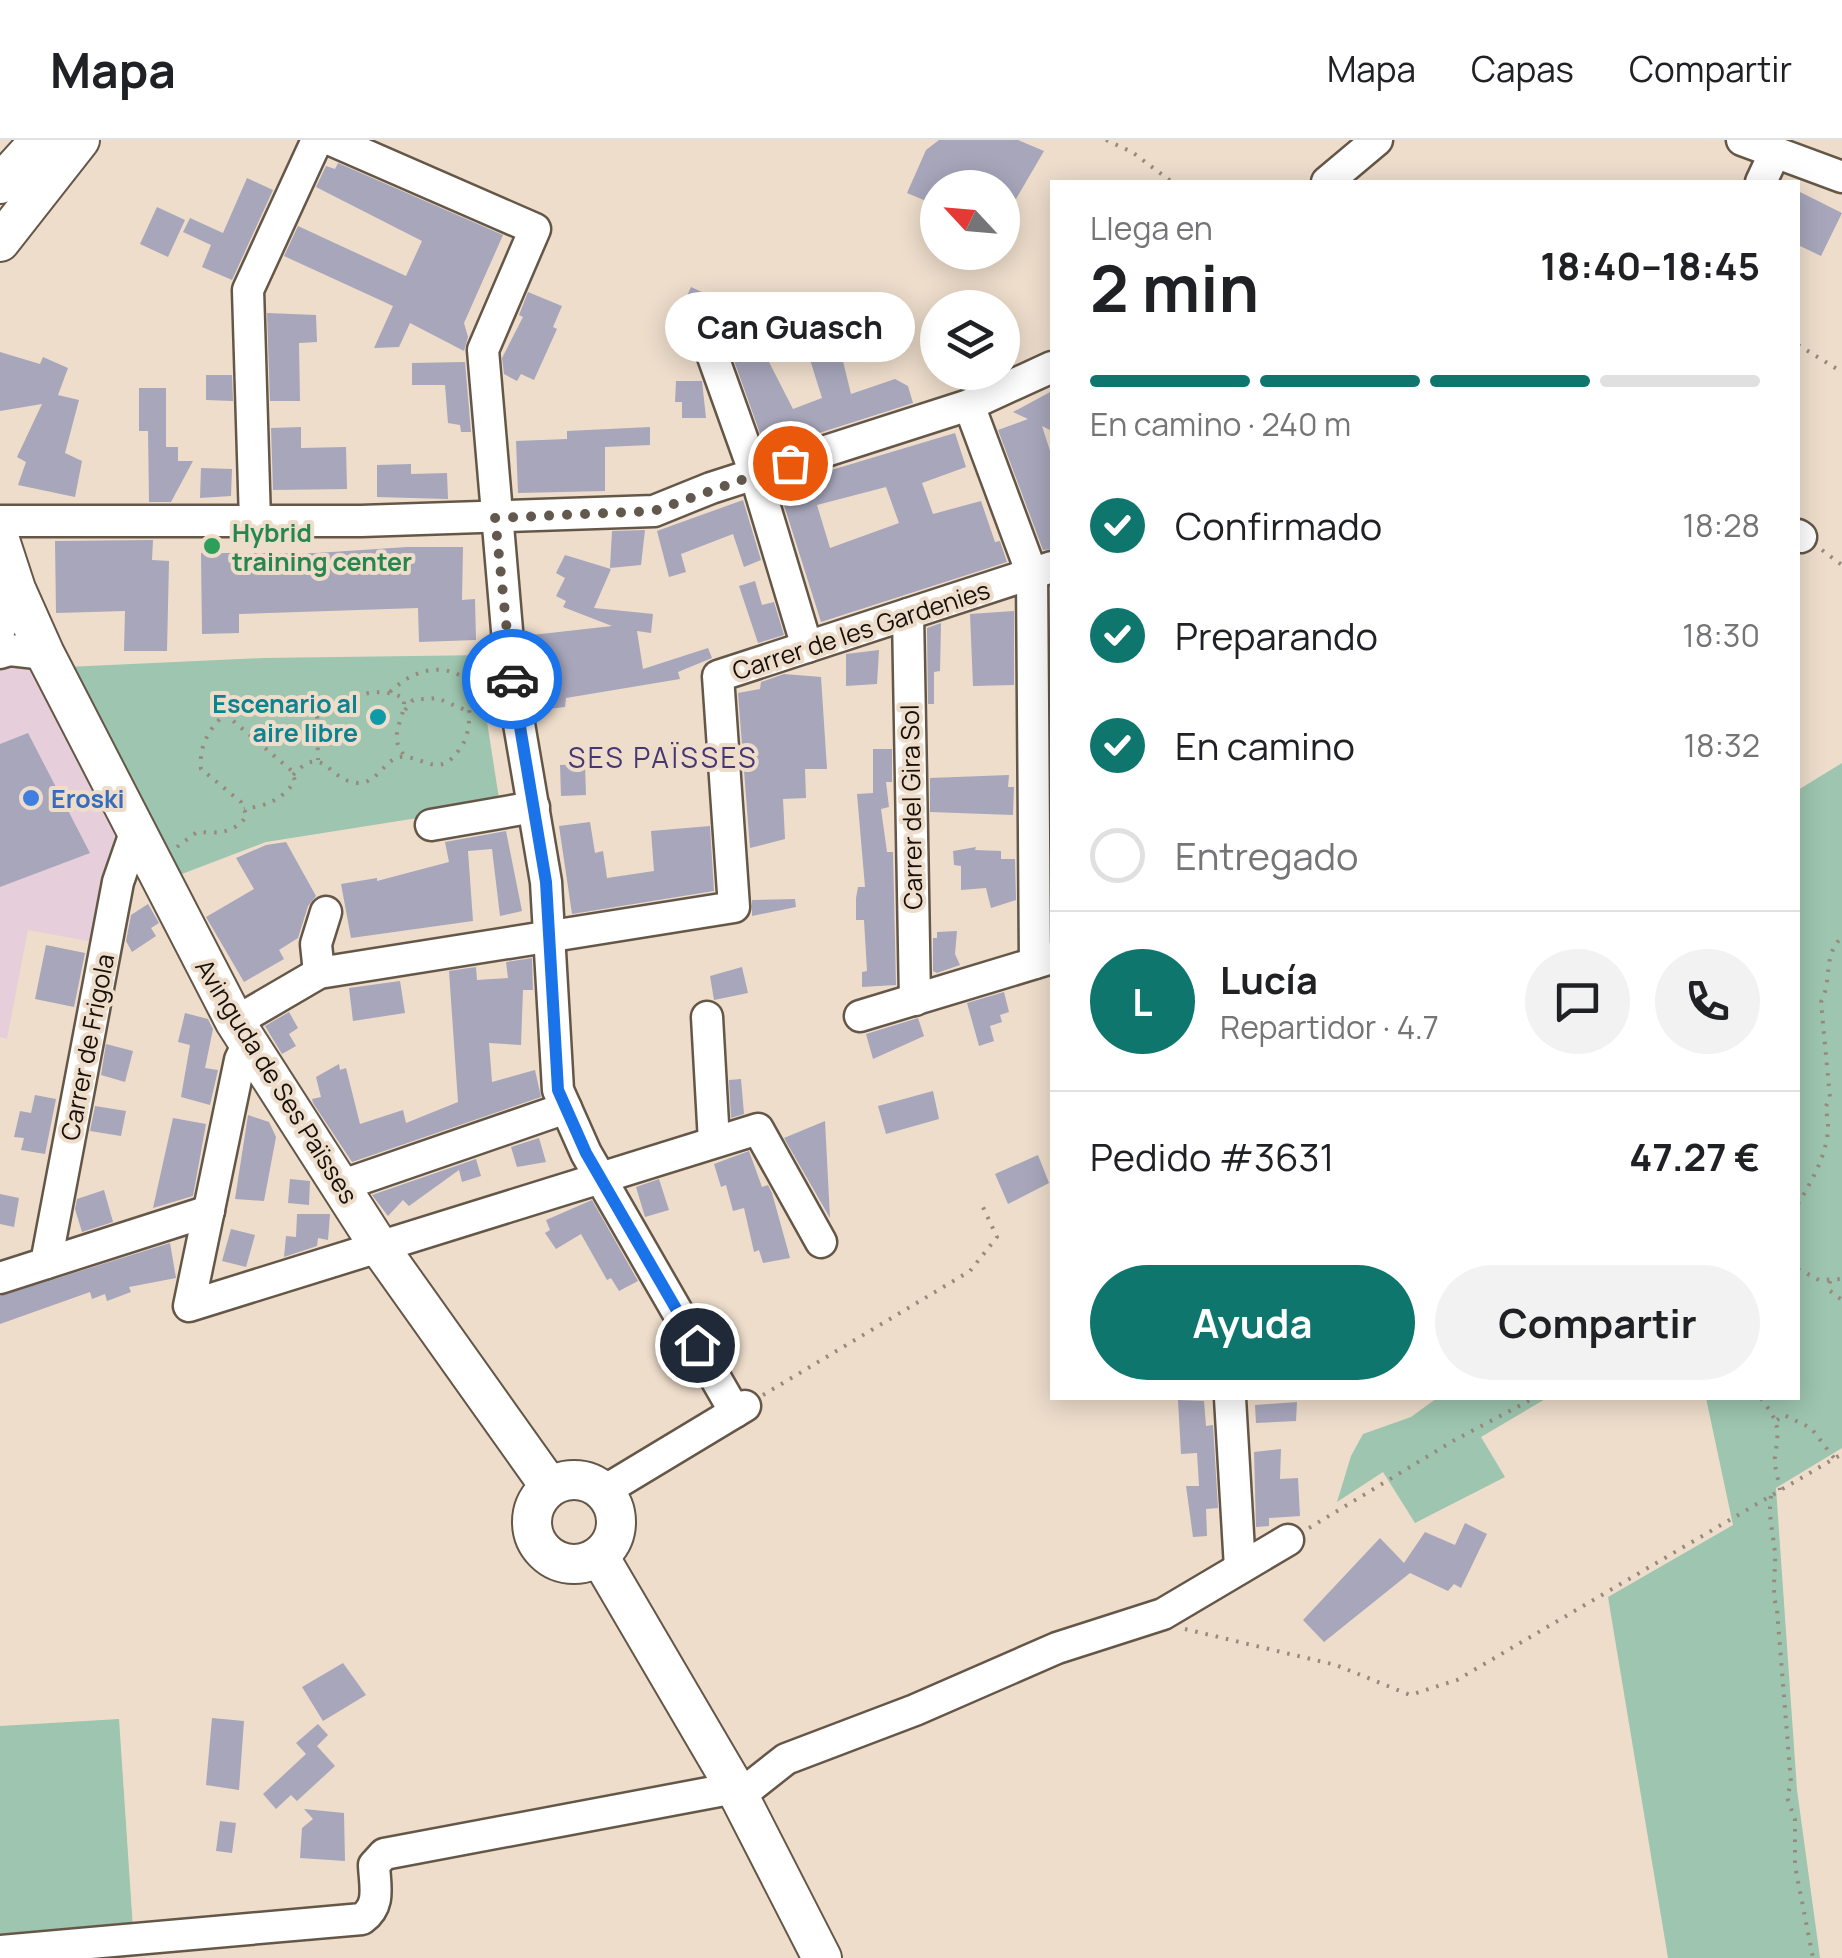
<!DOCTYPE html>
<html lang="es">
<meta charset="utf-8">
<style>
:root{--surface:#fff;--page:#f2f2f2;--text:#202124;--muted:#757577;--line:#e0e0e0;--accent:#0f766e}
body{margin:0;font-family:Manrope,sans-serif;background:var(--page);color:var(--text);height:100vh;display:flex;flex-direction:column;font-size:38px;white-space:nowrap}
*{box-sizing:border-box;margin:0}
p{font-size:32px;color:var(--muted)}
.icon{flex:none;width:55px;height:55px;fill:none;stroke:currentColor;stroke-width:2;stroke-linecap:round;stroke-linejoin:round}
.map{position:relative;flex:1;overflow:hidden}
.details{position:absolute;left:1050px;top:40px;width:750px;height:1220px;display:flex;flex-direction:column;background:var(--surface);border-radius:0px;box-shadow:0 5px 25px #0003}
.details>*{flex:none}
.needle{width:65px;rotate:296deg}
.fabs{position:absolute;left:920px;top:30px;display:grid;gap:20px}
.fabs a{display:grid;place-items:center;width:100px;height:100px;border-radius:50%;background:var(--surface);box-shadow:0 5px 25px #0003;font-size:50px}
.pin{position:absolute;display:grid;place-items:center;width:85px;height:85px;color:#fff;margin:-42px;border:5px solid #fff;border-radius:50%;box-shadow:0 2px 10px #0007}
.courier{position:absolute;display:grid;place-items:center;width:100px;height:100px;margin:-50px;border:8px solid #1a73e8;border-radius:50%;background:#fff;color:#222;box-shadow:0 2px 12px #0007}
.bubble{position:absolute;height:70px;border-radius:35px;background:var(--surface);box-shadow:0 5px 25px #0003;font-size:32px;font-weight:700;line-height:70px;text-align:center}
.head em{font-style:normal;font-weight:700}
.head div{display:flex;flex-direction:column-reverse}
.head{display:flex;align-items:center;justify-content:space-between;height:170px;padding:0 40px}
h1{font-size:65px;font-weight:700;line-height:75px}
.bar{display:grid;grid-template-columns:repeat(4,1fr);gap:15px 10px;align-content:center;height:120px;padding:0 40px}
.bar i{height:12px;border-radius:8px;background:var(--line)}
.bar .selected{background:var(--accent)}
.bar p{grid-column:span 4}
.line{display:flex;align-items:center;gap:25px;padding:0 40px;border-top:2px solid var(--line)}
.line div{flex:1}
.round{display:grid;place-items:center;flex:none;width:105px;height:105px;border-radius:52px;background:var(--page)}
ol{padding:0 40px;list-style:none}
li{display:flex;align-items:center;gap:30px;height:110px}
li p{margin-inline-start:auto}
li .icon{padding:10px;border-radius:50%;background:var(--accent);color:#fff;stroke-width:4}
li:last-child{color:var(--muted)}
li i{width:55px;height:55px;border:5px solid var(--line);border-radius:50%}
.action{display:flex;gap:20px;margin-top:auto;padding:20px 40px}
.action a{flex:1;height:115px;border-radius:60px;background:var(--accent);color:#fff;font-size:40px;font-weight:700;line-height:115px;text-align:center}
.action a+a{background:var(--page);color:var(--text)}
header{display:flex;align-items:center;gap:60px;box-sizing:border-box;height:140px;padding:0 50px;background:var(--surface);border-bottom:2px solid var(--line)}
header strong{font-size:48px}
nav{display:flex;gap:55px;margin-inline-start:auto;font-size:35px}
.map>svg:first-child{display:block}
</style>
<header>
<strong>Mapa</strong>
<nav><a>Mapa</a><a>Capas</a><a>Compartir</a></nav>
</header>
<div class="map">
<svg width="1842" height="1818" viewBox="0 0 1842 1818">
<rect width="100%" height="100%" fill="#eeddcb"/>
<polygon fill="#e6cfdb" points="0,497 22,504 115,693 93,802 28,790 7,899 0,897"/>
<g fill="#9dc5af">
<polygon points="489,515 492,546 483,556 500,665 266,702 174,737 67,527 263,518"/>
<polygon points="1842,623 1842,1308 1776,1348 1797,1650 1820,1818 1668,1818 1608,1457 1733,1385 1706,1258 1798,1258 1798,650"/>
<polygon points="1437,1258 1547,1258 1481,1297 1505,1337 1415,1383 1383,1332 1337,1362 1351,1316 1363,1294 1411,1277"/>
<polygon points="119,1579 133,1789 0,1804 0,1586"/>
</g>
<g fill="#a7a6bb" fill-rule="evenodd">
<polygon points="939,0 1018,0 1044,11 1016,59 1002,54 1002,48 938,48 938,66 907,53 926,10"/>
<polygon points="338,23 503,95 464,183 468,197 464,211 410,183 399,207 374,208 393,166 284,116 298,86 406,136 422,101 316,47 326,26 335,29"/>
<polygon points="247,38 273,50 232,140 202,127 211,105 183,92 190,78 223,93"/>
<polygon points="1798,51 1842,73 1821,116 1798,105"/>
<polygon points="157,67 185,80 168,117 140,104"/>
<polygon points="691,147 704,153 705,185 698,200 672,188"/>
<polygon points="528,152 562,166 553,187 557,189 534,240 521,234 517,241 504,234 502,218 523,177 519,175"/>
<polygon points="749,172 769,182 755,206 805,211 806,215 769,222 793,269 822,258 807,210 818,210 822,206 841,213 851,254 895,239 908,246 913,263 766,310 732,215"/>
<polygon points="267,173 316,175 317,202 299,203 300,261 270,261"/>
<polygon points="0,212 40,224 43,217 68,228 58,255 79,260 65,313 82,321 75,357 18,345 26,322 17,317 42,264 0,271"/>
<polygon points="465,222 471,292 461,292 460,285 448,283 445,245 412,245 412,223"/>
<polygon points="206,235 232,235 233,261 206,260"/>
<polygon points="676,241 702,241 706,278 682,278 682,262 675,262"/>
<polygon points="139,248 166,248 166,307 178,307 178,321 193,321 171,362 149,362 148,291 139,291"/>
<polygon points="1052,251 1052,291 1042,286 1052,317 1052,409 1043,410 998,290 1028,279 1013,272"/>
<polygon points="301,287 301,308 346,307 347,349 273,350 271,288"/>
<polygon points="650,287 650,305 605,307 605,351 518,353 516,301 567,299 567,291"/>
<path d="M 955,293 L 966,327 L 922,343 L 933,374 L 981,361 L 995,402 L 1000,401 L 1007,422 L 821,482 L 778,346 ZM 886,347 L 899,383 L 830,408 L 817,365 Z"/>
<polygon points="411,324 411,334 447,333 448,359 377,357 377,325"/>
<polygon points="201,328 232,329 231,356 200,358"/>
<polygon points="743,360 761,420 744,427 733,394 681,414 686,432 669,437 657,391"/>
<polygon points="645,390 641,425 610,428 612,391"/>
<polygon points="153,400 152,420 169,421 167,511 124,511 125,471 56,473 55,401"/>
<polygon points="407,407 463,407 462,460 475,459 476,500 419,502 418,468 239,474 239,493 202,494 201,413 316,413"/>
<polygon points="565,415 611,429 594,468 653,474 651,493 637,491 643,529 708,508 712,518 678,532 680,539 566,558 565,567 539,570 532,495 612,486 563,467 566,461 556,456 565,438 556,433"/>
<polygon points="755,441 762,465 774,462 784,495 758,503 739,446"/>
<polygon points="1014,471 1014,545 973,546 970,474"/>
<polygon points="941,483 940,531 934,532 934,564 928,564 927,488"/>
<polygon points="879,510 877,544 846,546 846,514"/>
<polygon points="784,534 821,537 827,629 805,629 806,658 783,659 785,699 750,708 738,553 760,549 761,542"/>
<polygon points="28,593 90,713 0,747 0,604"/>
<polygon points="873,609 892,609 892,642 886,642 889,667 881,669 887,712 893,712 896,845 862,847 862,832 867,831 864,780 856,780 856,758 858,747 865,747 857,654 873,653"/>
<polygon points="585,624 586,655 561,656 560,625"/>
<polygon points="1009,635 1008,647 1014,647 1013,675 930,672 930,638"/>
<polygon points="590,682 595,713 603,711 607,738 654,731 651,691 710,686 714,751 572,774 559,686"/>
<polygon points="506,691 522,771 500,776 492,709 468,711 473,781 351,798 341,744 377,738 377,741 449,722 445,702"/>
<polygon points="286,702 316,756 308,766 298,798 279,810 284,819 244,842 206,777 254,749 236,718 266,705"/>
<polygon points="976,707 975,710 1001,711 1001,719 1015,719 1016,760 991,768 986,748 961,750 961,726 954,725 953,711"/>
<polygon points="795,759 796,767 752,776 752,760"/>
<polygon points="148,764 159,783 151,788 156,796 132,812 126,801 131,775"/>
<polygon points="957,791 955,814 960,825 937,833 933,831 933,798 937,798 937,792"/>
<polygon points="46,805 85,813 74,867 35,859"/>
<polygon points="532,818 533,850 523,850 521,905 489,903 492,942 535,930 541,957 352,1022 313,963 312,959 321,957 316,937 339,924 340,930 346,928 360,984 403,970 406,983 458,962 449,831 476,827 477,840 508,838 506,822"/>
<polygon points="742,827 748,853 714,860 710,836"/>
<polygon points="400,841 405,873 353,881 349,848"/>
<polygon points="1004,852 1009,872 1000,875 1002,882 990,886 994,901 979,906 967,863"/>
<polygon points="289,872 298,888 289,894 296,906 282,914 265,886"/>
<polygon points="185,873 208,879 213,889 205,928 218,930 210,965 181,957 190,905 178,902"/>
<polygon points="918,878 924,896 873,919 866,894"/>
<polygon points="106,904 133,911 125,942 101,935"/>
<polygon points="741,939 744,974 731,978 729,940"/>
<polygon points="933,951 939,979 886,994 878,966"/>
<polygon points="35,955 56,959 45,1014 21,1010 24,998 14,997 20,971 31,973"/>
<polygon points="95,966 126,971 121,996 90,991"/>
<polygon points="248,975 269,982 276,997 264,1061 235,1059"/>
<polygon points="173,978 206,984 193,1056 153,1068"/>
<polygon points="825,981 830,1078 784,998"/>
<polygon points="539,998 546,1022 517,1027 511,1007"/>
<polygon points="749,1011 762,1047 768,1045 772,1053 790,1118 763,1123 759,1110 754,1112 744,1068 733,1071 726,1045 721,1047 714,1024"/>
<polygon points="1038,1015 1049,1043 1008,1064 995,1034"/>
<polygon points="476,1019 481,1036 462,1042 459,1030 409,1066 403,1060 388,1076 372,1055"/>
<polygon points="290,1039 310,1041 309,1065 288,1063"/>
<polygon points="659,1039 669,1070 645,1077 636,1047"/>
<polygon points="104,1050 113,1082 82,1092 75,1069 77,1059"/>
<polygon points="0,1054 19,1058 14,1087 0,1084"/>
<polygon points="592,1060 638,1141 619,1151 611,1138 607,1140 581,1094 556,1109 545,1093 550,1090 546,1080"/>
<polygon points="297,1074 330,1074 328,1100 318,1098 317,1106 284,1117 286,1096 296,1097"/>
<polygon points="231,1089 255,1095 246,1127 222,1121"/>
<polygon points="170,1103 176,1138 129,1147 131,1152 107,1161 105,1154 92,1159 90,1152 0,1184 0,1156"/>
<polygon points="1178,1260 1204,1261 1206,1286 1213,1285 1218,1368 1206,1369 1207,1396 1193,1397 1186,1346 1199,1346 1197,1313 1181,1314"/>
<polygon points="1297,1262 1296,1281 1256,1283 1255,1265"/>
<polygon points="1281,1309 1280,1339 1298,1338 1300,1376 1269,1378 1269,1386 1256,1387 1254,1312"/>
<polygon points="1465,1383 1487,1394 1461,1448 1454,1444 1448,1451 1410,1433 1324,1502 1303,1480 1380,1398 1404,1423 1425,1392 1455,1405"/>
<polygon points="343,1523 366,1555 323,1581 302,1547"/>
<polygon points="212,1578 244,1581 239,1650 206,1645"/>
<polygon points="318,1584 328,1595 317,1606 335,1626 297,1661 291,1655 276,1669 263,1654 306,1614 296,1603"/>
<polygon points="304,1669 344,1673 345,1721 300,1718 302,1688 313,1679"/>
<polygon points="220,1681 236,1683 232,1713 216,1711"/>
</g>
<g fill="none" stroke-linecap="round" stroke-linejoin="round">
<defs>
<g id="minor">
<polyline points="331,0 535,89 483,210 511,537 546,742 558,950 586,1013 735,1272"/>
<polyline points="1742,0 1842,37"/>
<polyline points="1327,42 1377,0"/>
<polyline points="1761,42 1775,12"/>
<polyline points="730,174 712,214 755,334 807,507"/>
<polyline points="969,265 1032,434 1035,823"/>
<polyline points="0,381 361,381 654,371 711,348 969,265 1052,227"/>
<polyline points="255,381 248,150 317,0"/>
<polyline points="1798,395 1801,397"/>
<polyline points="908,474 915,860"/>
<polyline points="0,489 16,449"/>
<polyline points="0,513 10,510 45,514"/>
<polyline points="431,685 534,667"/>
<polyline points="319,833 316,804 326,772"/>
<polyline points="860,876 1052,818"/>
<polyline points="707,877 714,1002"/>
<polyline points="235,882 319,833 734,767 718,536 1052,427"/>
<polyline points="248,903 240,920 189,1166 758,989 821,1102"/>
<polyline points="340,1046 566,968"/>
<polyline points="46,1123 118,742 135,693"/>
<polyline points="0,1138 209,1071"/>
<polyline points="1230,1258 1240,1428"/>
<polyline points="604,1351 745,1266"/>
<polyline points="739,1656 786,1619 915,1570 1057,1508 1163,1474 1288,1400"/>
<path d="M 0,1811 L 362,1779 C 381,1765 375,1747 374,1725 L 384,1714 L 735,1648"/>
</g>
<g id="major">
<polyline points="0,44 40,0"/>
<polyline points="0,102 80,0"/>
<polyline points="0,400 16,449 45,514 235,882 380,1108 550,1347"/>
<circle cx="574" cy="1382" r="42"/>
<polyline points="599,1416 735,1648 822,1818"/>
</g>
</defs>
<use href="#minor" stroke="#655748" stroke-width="35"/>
<use href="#major" stroke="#655748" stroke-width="42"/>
<g stroke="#978a7d" stroke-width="4" stroke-dasharray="2.5 8" stroke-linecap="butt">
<polyline points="1106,0 1132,12 1172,42"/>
<polyline points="1798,205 1842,232"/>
<polyline points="1822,410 1842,425"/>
<path d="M 390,552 C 412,531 441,520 469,541"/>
<polyline points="405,570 413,560 437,558 470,572"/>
<path d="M 317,571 C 347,561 372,543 404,558 C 406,579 386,596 405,616"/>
<path d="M 225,574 L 227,559 C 242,558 252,562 267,564 C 291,566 291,546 317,571 L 318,620"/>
<path d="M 293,635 C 325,601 327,642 359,643 C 379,643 386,615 404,617 C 426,618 439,638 459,610 C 478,586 462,554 476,529 L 486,528"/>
<path d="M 177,707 L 197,692 C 220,693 232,694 247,676 L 241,662 L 201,629 C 199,606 208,590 225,574 L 292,631 L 295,641 C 281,661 267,665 244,669"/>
<path d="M 1798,1064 C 1814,1037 1836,1000 1825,968 L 1830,958 L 1821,862 C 1833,839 1822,816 1842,797"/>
<polyline points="1798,1129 1819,1140 1842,1139"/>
<polyline points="1830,1141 1829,1150 1842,1160"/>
<polyline points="763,1255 970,1131 997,1097 982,1065"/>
<path d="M 1761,1258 C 1780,1284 1779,1287 1775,1317 C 1774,1327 1779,1341 1780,1350"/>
<polyline points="1777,1280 1784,1275 1811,1288 1834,1318"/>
<path d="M 1771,1356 C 1768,1376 1773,1392 1775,1413 C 1776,1433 1771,1449 1777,1470 L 1791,1643 L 1787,1657 L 1795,1680 L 1795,1726 L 1813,1818"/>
<polyline points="1309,1388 1453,1301 1534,1258"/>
<polyline points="1185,1489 1336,1525 1410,1555 1457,1540 1842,1314"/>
</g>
<use href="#minor" stroke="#fff" stroke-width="30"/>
<use href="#major" stroke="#fff" stroke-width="38"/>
</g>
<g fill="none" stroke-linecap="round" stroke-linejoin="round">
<polyline stroke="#62584e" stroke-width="10" stroke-dasharray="0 18" points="512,539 495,378 654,371 790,323"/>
<polyline stroke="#1a73e8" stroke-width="12" points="512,539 546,742 558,950 586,1013 697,1205"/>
</g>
<circle fill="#2e9e5b" stroke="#eeddcb" stroke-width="4" cx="212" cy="406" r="10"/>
<circle fill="#0f9aa8" stroke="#eeddcb" stroke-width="4" cx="378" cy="577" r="10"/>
<circle fill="#3f7fe0" stroke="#eeddcb" stroke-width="4" cx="31" cy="658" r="10"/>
<g text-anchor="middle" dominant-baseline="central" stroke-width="8" stroke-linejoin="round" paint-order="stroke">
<g font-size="25" font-weight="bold" fill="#27864d" stroke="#eeddcb" text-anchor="start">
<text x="232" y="392">Hybrid<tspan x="232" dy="29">training center</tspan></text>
</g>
<g font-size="25" fill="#16100a" stroke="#eeddcb">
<text transform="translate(861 490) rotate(-18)">Carrer de les Gardenies</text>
<text transform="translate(911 667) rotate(-91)">Carrer del Gira Sol</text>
<text transform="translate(87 907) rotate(-79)">Carrer de Frigola</text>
<text transform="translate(277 941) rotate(58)">Avinguda de Ses Païsses</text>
</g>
<g font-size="25" font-weight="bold" fill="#0d838f" stroke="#eeddcb" text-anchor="end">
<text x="358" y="563">Escenario al<tspan x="358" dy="29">aire libre</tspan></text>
</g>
<g font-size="25" font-weight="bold" fill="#366cbe" stroke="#eeddcb" text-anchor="start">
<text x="51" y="658">Eroski</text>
</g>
<g font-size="28" letter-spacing="2.5" fill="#463672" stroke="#eeddcb">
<text x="663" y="617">SES PAÏSSES</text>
</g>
</g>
</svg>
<div class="fabs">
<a><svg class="needle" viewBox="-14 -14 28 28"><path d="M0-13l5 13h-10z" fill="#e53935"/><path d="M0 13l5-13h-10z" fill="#757577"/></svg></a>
<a><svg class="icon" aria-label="layers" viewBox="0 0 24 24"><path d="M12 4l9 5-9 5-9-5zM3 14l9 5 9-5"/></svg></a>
</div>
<div class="pin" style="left:790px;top:323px;background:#ea580c"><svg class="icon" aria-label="bag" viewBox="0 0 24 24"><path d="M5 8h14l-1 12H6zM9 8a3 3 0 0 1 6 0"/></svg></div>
<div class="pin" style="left:697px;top:1205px;background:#1f2937"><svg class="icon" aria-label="home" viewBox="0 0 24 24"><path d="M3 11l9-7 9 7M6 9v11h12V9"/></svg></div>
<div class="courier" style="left:512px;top:539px"><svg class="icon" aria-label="car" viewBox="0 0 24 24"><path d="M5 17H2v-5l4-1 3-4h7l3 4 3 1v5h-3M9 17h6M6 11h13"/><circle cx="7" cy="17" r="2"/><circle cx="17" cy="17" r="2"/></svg></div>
<div class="bubble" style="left:665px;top:152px;width:250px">Can Guasch</div>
<section class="details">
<div class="head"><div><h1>2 min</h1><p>Llega en</p></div><em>18:40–18:45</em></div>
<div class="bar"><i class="selected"></i><i class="selected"></i><i class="selected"></i><i></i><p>En camino · 240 m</p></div>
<ol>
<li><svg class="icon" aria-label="check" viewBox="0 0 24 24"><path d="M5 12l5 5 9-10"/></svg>Confirmado<p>18:28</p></li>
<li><svg class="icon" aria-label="check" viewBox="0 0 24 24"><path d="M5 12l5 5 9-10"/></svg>Preparando<p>18:30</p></li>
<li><svg class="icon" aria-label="check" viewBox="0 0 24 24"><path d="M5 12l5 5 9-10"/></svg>En camino<p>18:32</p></li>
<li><i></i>Entregado</li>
</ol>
<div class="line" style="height:180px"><b class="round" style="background:var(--accent);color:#fff">L</b><div><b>Lucía</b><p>Repartidor · 4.7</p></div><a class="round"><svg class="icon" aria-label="chat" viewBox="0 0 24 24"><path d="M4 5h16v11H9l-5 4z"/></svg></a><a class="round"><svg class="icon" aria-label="phone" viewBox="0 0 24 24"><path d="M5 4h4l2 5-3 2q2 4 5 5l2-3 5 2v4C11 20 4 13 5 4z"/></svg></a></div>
<div class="line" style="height:130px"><div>Pedido #3631</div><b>47.27 €</b></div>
<div class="action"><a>Ayuda</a><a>Compartir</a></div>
</section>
</div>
